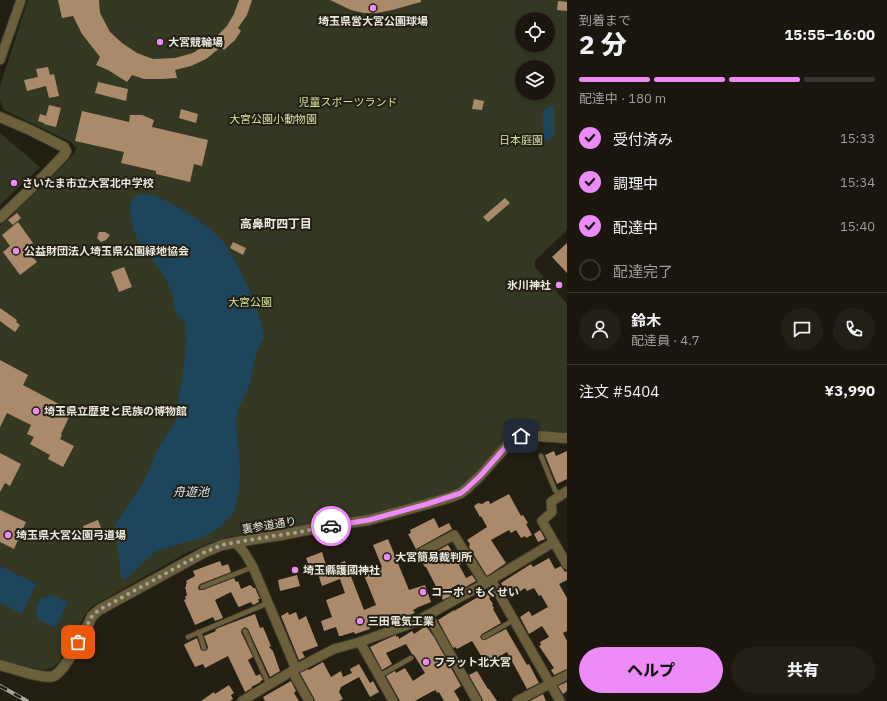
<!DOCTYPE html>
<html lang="ja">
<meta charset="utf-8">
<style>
:root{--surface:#1a160e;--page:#231f17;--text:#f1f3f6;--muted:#9f9f9e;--line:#38352e;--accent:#ed8cf9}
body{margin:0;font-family:"IBM Plex Sans","Noto Sans JP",sans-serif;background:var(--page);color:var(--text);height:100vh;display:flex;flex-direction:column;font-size:15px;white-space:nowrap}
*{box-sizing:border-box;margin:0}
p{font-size:13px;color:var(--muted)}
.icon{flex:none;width:22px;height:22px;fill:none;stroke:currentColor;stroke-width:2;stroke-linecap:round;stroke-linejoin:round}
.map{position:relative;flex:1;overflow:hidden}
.details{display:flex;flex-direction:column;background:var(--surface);width:320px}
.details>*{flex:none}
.tools{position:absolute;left:515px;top:12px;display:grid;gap:8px}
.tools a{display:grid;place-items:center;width:40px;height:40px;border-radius:50%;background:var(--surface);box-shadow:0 2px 10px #0003,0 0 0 1px var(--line);font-size:20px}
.pin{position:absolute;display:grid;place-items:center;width:34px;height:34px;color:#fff;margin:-17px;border-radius:8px;box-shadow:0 2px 6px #0006}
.courier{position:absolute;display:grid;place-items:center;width:40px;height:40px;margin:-20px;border:3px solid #ed8cf9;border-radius:50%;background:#fff;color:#222;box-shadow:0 1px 5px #0007}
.headline em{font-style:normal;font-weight:800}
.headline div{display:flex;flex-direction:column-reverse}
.headline{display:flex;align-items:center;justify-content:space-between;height:68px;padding:0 12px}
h1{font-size:26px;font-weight:800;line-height:30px}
.bar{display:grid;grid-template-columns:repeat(4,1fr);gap:6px 4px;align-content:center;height:48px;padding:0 12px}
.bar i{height:5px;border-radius:3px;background:var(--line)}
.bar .current{background:var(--accent)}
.bar p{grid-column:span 4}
.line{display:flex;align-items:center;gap:10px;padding:0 12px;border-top:1px solid var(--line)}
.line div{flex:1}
.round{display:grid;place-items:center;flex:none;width:42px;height:42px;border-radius:21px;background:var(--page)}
ol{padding:0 12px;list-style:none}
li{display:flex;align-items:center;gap:12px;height:44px}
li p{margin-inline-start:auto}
li .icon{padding:4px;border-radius:50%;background:var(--accent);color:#111;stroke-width:4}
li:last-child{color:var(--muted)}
li i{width:22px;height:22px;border:2px solid var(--line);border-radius:50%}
.primary-button{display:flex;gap:8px;margin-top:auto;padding:8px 12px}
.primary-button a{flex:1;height:46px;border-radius:24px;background:var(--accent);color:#111;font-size:16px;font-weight:800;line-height:46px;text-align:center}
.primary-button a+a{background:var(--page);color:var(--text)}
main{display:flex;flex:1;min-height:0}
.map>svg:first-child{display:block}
</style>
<main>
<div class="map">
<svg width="567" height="701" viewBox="0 0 567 701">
<rect width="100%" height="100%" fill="#221e12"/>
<g fill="#343823" fill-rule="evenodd">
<path d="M 28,0 L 567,0 L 567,230 L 535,261 L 535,267 L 567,304 L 567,433 L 517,432 L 503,443 L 459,490 L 388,512 L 291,529 L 227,537 L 215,541 L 188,552 L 91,607 L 84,616 L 59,662 L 52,668 L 43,670 L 8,662 L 0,659 L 0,226 L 54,175 L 74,154 L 76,148 L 71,142 L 4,110 L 0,101 L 0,86 ZM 522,19 L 548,19 L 548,45 L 522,45 ZM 522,67 L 548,67 L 548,93 L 522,93 Z"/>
<polygon points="0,133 40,167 0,205"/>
</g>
<g fill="#1c445a">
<polygon points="549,106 550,106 554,108 554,137 545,141 543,140 543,112 545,109"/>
<polygon points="139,194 144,194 152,195 173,204 191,215 208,227 225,244 241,271 253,299 261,321 263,329 264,337 256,355 249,386 243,400 239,406 236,420 240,468 239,488 236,505 233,513 220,527 204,537 157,551 145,560 136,570 125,580 123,579 121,577 115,525 140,487 147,475 159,446 177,418 179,409 178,400 182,381 186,346 186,337 185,326 184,321 176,313 173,302 173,296 169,286 163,273 139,243 133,228 130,211 130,206 132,201 135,197"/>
<polygon points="0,566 36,584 22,614 0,603"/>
<polygon points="52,595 68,603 55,628 39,620 36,610 41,598"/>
</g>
<g fill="#ab8a6c">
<polygon points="58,0 99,0 100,13 110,32 122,43 137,53 153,59 175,58 193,53 213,40 227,26 234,14 239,0 252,0 247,15 238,28 241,31 235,40 224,50 221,47 206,59 191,66 175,70 177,78 161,79 144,79 132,75 127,82 108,70 96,65 100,57 82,34 73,16 62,18"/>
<polygon points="330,0 421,0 421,2 392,10 377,13 364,13 351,10"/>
<polygon points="558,1 567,2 567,11 557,10"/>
<polygon points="48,67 50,75 54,74 59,96 49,98 46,86 27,91 24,80 38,77 36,69"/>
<polygon points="98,82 128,89 126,101 95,93"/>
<polygon points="474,99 484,101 482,110 472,109"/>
<polygon points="49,105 61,108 56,127 44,124 44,123 38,121 40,114 46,116"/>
<polygon points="181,109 198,114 196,123 179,118"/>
<polygon points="82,111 129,122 130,115 142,115 154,120 152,127 208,140 202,166 194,164 190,182 156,174 156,171 121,163 124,152 75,141"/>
<polygon points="505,198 510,203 488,222 483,217"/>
<polygon points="17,213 21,218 13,225 8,220"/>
<polygon points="18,222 33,243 26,249 37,262 20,275 3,252 10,246 2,235"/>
<polygon points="99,232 105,232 110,235 106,240 101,242 97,238"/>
<polygon points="233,242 246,248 243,255 230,248"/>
<polygon points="567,243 567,273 552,257"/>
<polygon points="124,267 132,287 119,292 111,272"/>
<polygon points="0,308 17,320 16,322 20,325 15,332 0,321"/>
<polygon points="0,360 28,375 23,385 72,411 61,434 62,435 60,439 74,446 63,467 48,459 50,455 30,444 34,437 27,434 31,425 7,413 0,427"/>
<polygon points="554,451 556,456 567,451 567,479 557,484 545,455"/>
<polygon points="0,453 21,464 10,486 5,483 0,492"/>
<polygon points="509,494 521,516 523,515 528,523 526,524 532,535 526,538 525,536 521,538 516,530 511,533 509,530 491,540 506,563 487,576 469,547 470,546 469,545 470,544 467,540 487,527 481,516 480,517 474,506 478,503 482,504 487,501 489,501 490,504"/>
<polygon points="0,510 26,522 14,549 0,542"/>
<polygon points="434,518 439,528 449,523 452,529 416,549 408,534 411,533 410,530"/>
<polygon points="98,520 101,528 86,534 83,526"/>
<polygon points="540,530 545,539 538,542 534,534"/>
<polygon points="388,539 409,590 425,585 431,602 416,608 417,608 413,610 415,613 401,618 401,619 388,624 386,620 369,626 370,629 355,634 354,632 341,636 339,636 336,627 324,631 321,621 332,617 326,600 345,593 340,579 322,586 318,574 313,576 306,558 322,552 327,568 345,561 364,610 376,605 364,575 382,567 373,545"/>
<polygon points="448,545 454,555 456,555 461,564 459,565 466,578 472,575 476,581 462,589 459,584 448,590 451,596 443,600 426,567 425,567 421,560"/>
<polygon points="549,558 555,569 561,566 565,572 567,571 567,580 559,584 567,598 567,631 563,633 567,641 567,669 554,675 551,670 554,668 539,646 541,645 540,642 549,637 542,626 529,634 520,617 529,611 532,616 548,607 541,595 539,596 534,588 527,591 525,588 510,598 501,583 531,564 533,567"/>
<polygon points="220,561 222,566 228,564 231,572 200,584 198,587 199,590 203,590 234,578 236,582 238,581 241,589 250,585 251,586 252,586 253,588 255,588 260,599 258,599 259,602 253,605 251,602 239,607 238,606 231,592 215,600 223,618 215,621 213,617 195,625 184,600 186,599 185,597 187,595 185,587 186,587 186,584 187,583 186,581 195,576 193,571"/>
<polygon points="297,575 300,586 280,591 278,580"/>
<polygon points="490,590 493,596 489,598 493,604 492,605 494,608 493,609 501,623 482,634 480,637 481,638 482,640 485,640 506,629 527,665 529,664 539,683 527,689 507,652 486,664 472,641 457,649 455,647 453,648 438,620 454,610 454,611"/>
<polygon points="288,612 289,615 296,612 299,620 306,616 318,646 302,652 305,657 299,660 281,616"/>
<polygon points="255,614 260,628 263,627 271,646 269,647 273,651 280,671 270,677 248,629 245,627 242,629 241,632 253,657 248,660 256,676 260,674 263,680 260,681 261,682 251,687 252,688 245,692 228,656 205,668 203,664 195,667 184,645 185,644 197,638 201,650 205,651 207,650 208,647 204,636 216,631 215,630 218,628"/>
<polygon points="426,626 434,637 461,686 454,691 460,701 444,701 439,692 437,693 436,690 434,691 433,691 415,701 400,701 386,676 395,671 396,673 405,668 413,681 425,673 414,655 412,654 406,644 386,653 392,664 382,670 370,647 380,642 396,635 396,637 398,636 399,639 412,631 414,634"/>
<polygon points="323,662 331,677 341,671 343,677 352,673 350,669 359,664 370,683 373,681 379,692 370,697 359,677 341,687 339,692 343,699 339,701 315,701 314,698 300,673 308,669 309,670"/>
<polygon points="477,671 488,689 489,689 497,701 483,701 482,698 469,675"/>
<polygon points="291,681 296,691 294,693 299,701 265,701 263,697"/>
<polygon points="567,682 567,691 563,694 558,686"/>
<polygon points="229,685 234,693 231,695 233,699 230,701 201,701 214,692 215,694"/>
<polygon points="543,694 546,701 530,701"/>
</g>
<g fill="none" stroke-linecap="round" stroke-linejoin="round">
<defs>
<g id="service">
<polyline points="541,456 555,490 560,496"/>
<polyline points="202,587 253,567"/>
<polyline points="245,631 269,685"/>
<polyline points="199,632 204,648"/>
<polyline points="188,637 268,603"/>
<polyline points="484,637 514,620"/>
<polyline points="379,676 411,658"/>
</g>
<g id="minor">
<polyline points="0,60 21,0"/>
<polyline points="235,542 244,552 253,567 296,669"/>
<polyline points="554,542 567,565"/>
<polyline points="415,556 454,535 485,584"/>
<polyline points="491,580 560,701"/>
<polyline points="428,615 477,701"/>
<polyline points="360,642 393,701"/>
<polyline points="292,671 309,701"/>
<polyline points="242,701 292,671 334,649 360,642 410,624 428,615 491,580 554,542 542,521 552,512 551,502 567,491"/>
<polyline points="517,701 567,675"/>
</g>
<g id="tertiary">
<polyline points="0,117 30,130 64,147 66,151 64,155 47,173 0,218"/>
<path d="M 0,665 C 12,668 44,680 54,676 C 65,671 87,628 92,616 L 99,610 L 203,553 L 222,545 L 243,541 L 281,535 L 327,526 L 369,520 L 427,504 L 451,497 L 461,493 L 466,489 L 480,476 L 510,442 C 511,441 513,439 515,438 C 524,433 556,438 567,438"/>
</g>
</defs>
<use href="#service" stroke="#3e3a2f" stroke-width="6"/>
<use href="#minor" stroke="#3e3a2f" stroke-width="11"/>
<use href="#tertiary" stroke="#3e3a2f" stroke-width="12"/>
<use href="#service" stroke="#6b5f3c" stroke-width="4.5"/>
<use href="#minor" stroke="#6b5f3c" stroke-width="9"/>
<use href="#tertiary" stroke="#6b5f3c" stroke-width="10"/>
<defs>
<polyline id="rail" points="0,686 27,701"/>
</defs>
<use href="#rail" stroke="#a9a59c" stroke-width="4"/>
<use href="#rail" stroke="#221e12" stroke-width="2.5" stroke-dasharray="8" stroke-linecap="butt"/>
</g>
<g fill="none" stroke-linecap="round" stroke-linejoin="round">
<polyline stroke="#a5a198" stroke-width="4" stroke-dasharray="0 7.2" points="78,642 92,616 99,610 203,553 222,545 243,541 299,532 331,526"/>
<polyline stroke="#ed8cf9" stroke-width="5" points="331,526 369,520 427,504 461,493 466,489 480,476 510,442 515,438 521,436"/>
</g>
<g fill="#ed8cf9" stroke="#221e12" stroke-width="1.5">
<circle cx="373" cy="8" r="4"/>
<circle cx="160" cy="42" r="4"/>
<circle cx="14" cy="183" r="4"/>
<circle cx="16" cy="251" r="4"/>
<circle cx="559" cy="285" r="4"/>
<circle cx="36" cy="411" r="4"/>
<circle cx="8" cy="535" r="4"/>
<circle cx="387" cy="557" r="4"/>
<circle cx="295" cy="570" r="4"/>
<circle cx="423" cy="592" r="4"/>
<circle cx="360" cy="621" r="4"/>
<circle cx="426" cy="662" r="4"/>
</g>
<g text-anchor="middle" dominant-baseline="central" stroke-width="4" stroke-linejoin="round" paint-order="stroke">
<g font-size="11" font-weight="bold" fill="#ebe8e0" stroke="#221e12" text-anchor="start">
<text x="373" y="21" text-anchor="middle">埼玉県営大宮公園球場</text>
<text x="168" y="42">大宮競輪場</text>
<text x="22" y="183">さいたま市立大宮北中学校</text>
<text x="24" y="251">公益財団法人埼玉県公園緑地協会</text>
<text x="551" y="285" text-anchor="end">氷川神社</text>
<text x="44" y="411">埼玉県立歴史と民族の博物館</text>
<text x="16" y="535">埼玉県大宮公園弓道場</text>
<text x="395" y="557">大宮簡易裁判所</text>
<text x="303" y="570">埼玉縣護國神社</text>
<text x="431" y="592">コーポ・もくせい</text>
<text x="368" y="621">三田電気工業</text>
<text x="434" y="662">フラット北大宮</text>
</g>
<g font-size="11" fill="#d5e4a1" stroke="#221e12">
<text x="348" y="102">児童スポーツランド</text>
<text x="273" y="119">大宮公園小動物園</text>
<text x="521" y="140">日本庭園</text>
<text x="250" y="302">大宮公園</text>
</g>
<g font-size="11" fill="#ebe8e0" stroke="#221e12">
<text transform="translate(269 525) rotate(-9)">裏参道通り</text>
</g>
<g font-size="12" font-weight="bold" fill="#ebe8e0" stroke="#221e12">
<text x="276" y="223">高鼻町四丁目</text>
</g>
<g font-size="12" font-style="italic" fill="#cfe9f9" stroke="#221e12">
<text x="191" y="491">舟遊池</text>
</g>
</g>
</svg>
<div class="tools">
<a><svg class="icon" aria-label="locate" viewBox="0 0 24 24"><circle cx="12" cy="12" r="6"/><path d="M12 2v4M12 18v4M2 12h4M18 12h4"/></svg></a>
<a><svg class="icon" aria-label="layers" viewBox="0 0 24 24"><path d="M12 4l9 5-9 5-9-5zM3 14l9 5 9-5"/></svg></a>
</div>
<div class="pin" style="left:78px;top:642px;background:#ea580c"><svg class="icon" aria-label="bag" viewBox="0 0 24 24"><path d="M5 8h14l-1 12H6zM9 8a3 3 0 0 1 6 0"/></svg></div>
<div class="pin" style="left:521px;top:436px;background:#1f2937"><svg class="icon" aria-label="home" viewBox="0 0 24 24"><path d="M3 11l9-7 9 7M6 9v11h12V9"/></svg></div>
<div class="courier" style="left:331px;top:526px"><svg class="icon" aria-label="car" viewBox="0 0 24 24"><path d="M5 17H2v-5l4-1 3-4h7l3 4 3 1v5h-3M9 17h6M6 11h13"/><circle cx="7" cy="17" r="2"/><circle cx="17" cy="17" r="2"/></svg></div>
</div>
<section class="details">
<div class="headline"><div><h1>2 分</h1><p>到着まで</p></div><em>15:55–16:00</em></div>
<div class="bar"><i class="current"></i><i class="current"></i><i class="current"></i><i></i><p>配達中 · 180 m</p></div>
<ol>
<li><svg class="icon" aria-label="check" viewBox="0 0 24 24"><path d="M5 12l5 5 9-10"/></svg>受付済み<p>15:33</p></li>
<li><svg class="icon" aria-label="check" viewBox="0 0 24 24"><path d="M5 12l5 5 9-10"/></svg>調理中<p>15:34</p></li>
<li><svg class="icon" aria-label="check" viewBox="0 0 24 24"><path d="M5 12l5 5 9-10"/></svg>配達中<p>15:40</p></li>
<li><i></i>配達完了</li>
</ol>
<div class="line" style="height:72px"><a class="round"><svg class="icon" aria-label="person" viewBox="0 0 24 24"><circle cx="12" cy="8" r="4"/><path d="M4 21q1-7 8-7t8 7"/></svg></a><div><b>鈴木</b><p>配達員 · 4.7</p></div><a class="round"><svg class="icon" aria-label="chat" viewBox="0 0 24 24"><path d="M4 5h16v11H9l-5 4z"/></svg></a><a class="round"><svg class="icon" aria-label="phone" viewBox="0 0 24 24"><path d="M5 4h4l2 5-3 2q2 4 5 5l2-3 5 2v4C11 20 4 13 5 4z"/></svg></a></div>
<div class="line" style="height:52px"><div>注文 #5404</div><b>¥3,990</b></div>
<div class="primary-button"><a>ヘルプ</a><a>共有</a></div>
</section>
</main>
